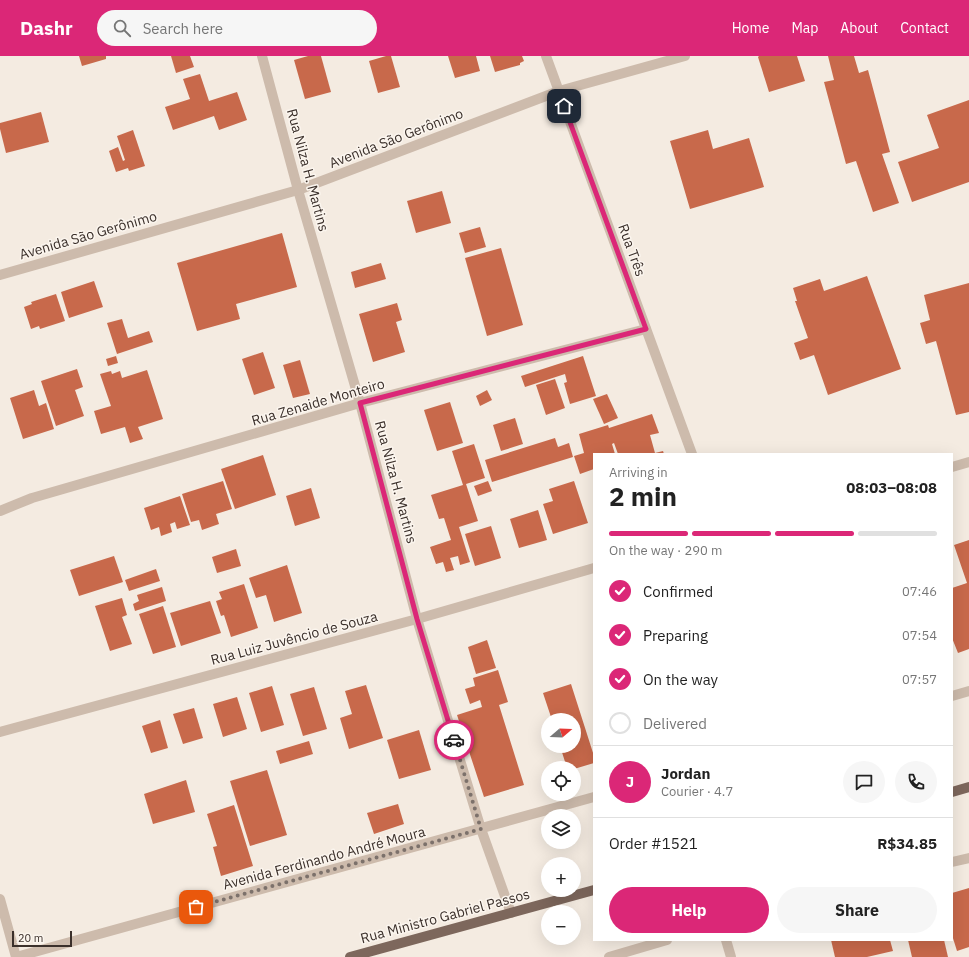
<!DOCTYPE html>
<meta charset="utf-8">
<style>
:root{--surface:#fff;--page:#f6f6f6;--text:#222;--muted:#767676;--line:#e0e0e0;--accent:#db2777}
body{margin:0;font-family:"IBM Plex Sans",sans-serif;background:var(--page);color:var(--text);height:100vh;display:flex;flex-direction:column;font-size:15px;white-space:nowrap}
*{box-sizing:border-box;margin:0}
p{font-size:13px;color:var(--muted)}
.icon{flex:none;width:22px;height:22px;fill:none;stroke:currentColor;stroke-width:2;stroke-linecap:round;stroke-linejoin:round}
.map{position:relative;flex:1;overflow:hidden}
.sheet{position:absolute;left:593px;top:397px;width:360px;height:488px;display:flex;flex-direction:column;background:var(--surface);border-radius:0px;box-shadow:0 4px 16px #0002}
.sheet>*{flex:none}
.needle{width:26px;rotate:71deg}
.fabs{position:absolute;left:541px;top:657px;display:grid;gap:8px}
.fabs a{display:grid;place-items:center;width:40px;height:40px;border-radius:50%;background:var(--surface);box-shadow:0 4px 16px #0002;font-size:20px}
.scale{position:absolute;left:12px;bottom:10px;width:60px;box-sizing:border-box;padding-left:4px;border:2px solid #3b302b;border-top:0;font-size:11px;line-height:14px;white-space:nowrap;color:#3b302b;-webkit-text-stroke:3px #fbf5ee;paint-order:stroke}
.pin{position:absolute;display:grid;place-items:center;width:34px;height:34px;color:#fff;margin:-17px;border-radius:8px;box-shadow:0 2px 6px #0006}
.courier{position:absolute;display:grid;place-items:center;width:40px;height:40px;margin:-20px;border:3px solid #db2777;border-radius:50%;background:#fff;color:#222;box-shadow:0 1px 5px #0007}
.overview em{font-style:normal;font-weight:700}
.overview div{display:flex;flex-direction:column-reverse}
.overview{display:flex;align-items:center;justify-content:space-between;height:68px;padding:0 16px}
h1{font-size:26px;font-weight:700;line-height:30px}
.bar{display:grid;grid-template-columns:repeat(4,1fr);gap:6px 4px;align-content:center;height:48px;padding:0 16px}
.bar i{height:5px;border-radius:3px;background:var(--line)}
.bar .current{background:var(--accent)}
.bar p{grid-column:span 4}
.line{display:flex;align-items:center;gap:10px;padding:0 16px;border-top:1px solid var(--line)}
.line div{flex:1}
.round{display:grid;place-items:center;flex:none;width:42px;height:42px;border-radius:21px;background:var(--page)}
ol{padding:0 16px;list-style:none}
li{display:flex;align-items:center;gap:12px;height:44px}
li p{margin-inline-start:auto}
li .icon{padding:4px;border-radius:50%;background:var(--accent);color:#fff;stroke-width:4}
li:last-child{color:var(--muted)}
li i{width:22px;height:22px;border:2px solid var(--line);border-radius:50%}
.action{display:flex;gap:8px;margin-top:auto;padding:8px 16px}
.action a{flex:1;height:46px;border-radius:24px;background:var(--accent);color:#fff;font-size:16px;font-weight:700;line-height:46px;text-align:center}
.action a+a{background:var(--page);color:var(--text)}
header{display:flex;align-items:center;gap:24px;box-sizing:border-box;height:56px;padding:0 20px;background:var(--accent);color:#fff}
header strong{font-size:19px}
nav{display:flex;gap:22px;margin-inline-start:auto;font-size:14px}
.search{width:280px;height:36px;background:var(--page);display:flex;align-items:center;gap:10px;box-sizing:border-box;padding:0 14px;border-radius:22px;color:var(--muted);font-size:15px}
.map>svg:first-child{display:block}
</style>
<header>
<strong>Dashr</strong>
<div class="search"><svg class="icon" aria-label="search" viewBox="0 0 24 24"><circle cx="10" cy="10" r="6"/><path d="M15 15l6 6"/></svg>Search here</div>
<nav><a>Home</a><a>Map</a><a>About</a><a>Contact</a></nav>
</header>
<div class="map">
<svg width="969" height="901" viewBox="0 0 969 901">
<rect width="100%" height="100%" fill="#f4ebe1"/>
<g fill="#c8694b">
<polygon points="79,0 106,0 106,3 82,10"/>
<polygon points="171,0 190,0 194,11 176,17"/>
<polygon points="308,0 321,0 331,36 305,43 294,4"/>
<polygon points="386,0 391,0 400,31 378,37 369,5"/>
<polygon points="448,0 476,0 480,15 455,22"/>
<polygon points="490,0 522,0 524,5 520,7 520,9 495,16"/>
<polygon points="759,0 797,0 805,25 769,36 758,1"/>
<polygon points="828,0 854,0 859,17 868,14 890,96 882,98 899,147 873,156 856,105 846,108 824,26 834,24"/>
<polygon points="200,18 209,45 237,36 247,64 219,74 214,60 173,74 165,51 190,43 183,23"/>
<polygon points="969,44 969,126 912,146 898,106 939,92 927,59"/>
<polygon points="41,56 49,86 6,97 0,73 0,67"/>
<polygon points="133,74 145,110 129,115 128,112 116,116 109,95 118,91 123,105 125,104 117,80"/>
<polygon points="708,74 713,93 749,82 764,131 690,153 670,85"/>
<polygon points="442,135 451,167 416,177 407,145"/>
<polygon points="480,171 486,191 465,197 459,177"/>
<polygon points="282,177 297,231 236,248 240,263 197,275 177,207"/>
<polygon points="501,192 523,269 487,280 465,202"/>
<polygon points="381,207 386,223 355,232 351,216"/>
<polygon points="867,220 901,313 828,339 814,299 800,304 794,287 808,282 795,245 797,245 793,232 820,223 824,235"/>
<polygon points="94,225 103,251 69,262 61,236"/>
<polygon points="969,227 969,356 956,359 936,285 926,288 920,267 930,264 924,239"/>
<polygon points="56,238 65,265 40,273 39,270 31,273 24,251 32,248 31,246"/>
<polygon points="397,247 402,264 396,266 405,296 373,306 359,258"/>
<polygon points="122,263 128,282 149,275 153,286 117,298 107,267"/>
<polygon points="263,296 275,332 254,339 242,303"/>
<polygon points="116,300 118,307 108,310 106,303"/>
<polygon points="583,300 596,340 570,348 564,327 567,326 565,318 525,331 521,320"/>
<polygon points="300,304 310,338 293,342 283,309"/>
<polygon points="77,313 83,331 75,334 84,360 56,370 41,325"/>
<polygon points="147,314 163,363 138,371 143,383 130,387 125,371 101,378 94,355 111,350 100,318 111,315 112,318 120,315 122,322"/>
<polygon points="555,323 565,352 546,359 536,329"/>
<polygon points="34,334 39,350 46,347 54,373 23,383 10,342"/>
<polygon points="487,334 492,344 480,350 476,340"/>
<polygon points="607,338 618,362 604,368 593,343"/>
<polygon points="450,346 463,387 437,395 424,354"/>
<polygon points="652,358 659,377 650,379 655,397 663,395 664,398 618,398 614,387 612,388 615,398 594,398 594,413 580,418 574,400 584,397 579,378 608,369 609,372"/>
<polygon points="515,362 523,388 501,395 493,369"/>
<polygon points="555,382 558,391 569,387 573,401 492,426 485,404"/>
<polygon points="474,388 485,422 466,428 478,465 459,471 470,506 460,509 458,500 450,502 454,514 446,516 443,506 436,508 430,491 451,484 444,462 439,463 431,439 463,429 452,395"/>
<polygon points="263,399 276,439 235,453 221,413"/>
<polygon points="223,425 232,453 216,458 219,468 202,474 199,464 191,466 182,438"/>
<polygon points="488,425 492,435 478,440 474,430"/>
<polygon points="574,425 588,467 553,478 543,448 553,445 549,433"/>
<polygon points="311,432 320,462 295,470 286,440"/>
<polygon points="180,440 190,469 177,473 175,466 170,468 172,476 161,480 159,471 151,474 144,452"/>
<polygon points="538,454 547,484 519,492 510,463"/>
<polygon points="491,470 501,502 475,510 465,478"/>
<polygon points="969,484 969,593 958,597 952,582 952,532 967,527 954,489"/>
<polygon points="236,493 241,510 217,517 212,501"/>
<polygon points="114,500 123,526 79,540 70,514"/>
<polygon points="287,509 302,557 274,566 266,539 256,542 249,522"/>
<polygon points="156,513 160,525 129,535 125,524"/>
<polygon points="244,528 258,572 231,581 224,559 221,560 216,545 222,543 219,536"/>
<polygon points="162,531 166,545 135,555 133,548 139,545 137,539"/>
<polygon points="122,542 127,559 122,561 132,588 110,595 95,550"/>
<polygon points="210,545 221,577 181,590 170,557"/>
<polygon points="163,550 176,591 153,598 139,558"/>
<polygon points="487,584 496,612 476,618 468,591"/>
<polygon points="498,614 508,646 499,649 524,729 484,741 457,659 482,651 480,644 470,648 465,633 475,630 473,622"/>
<polygon points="571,628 594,700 594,707 574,713 574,712 567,712 560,690 574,690 574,664 552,664 543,637"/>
<polygon points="366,629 383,682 349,693 340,662 352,658 345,635"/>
<polygon points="272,630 284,669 261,676 249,637"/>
<polygon points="314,631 327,673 303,680 290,638"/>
<polygon points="237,641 247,673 223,681 213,648"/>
<polygon points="194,652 203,682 183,688 173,658"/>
<polygon points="160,664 168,692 151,697 142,670"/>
<polygon points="419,674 431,714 399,723 387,684"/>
<polygon points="309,685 313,698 280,708 276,695"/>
<polygon points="267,714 287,779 250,790 230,725"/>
<polygon points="186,724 195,756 153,768 144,738"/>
<polygon points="398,748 404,768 374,778 367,757"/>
<polygon points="234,749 253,810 221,820 213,791 217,790 207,758"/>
<polygon points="969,832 969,891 957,895 952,879 952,837"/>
<polygon points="831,884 890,884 893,895 867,901 835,901"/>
<polygon points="908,884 944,884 948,901 912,901"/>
</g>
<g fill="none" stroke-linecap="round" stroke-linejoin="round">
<g stroke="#cdbbac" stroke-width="10">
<polyline points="262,0 298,134 360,347 417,563 481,773 511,857"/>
<polyline points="546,0 692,398"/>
<polyline points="0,219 298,134 559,35 685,0"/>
<polyline points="952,411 969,406"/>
<polyline points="0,455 32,442 360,347 646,273"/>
<polyline points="952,640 969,635"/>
<polyline points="0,676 417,563 594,512"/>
<polyline points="952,806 969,802"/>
<polyline points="0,843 16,901"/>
<polyline points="726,884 731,901"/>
<polyline points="16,901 594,741"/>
<polyline points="609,901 667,884"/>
</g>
<g stroke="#7d675c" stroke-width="10">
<polyline points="952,736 969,731"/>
<polyline points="350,901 594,834"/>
</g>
</g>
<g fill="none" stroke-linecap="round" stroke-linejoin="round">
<polyline stroke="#7c716b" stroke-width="4" stroke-dasharray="0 7.2" points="196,851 481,773 454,684"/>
<polyline stroke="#db2777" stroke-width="5" points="454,684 417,563 360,347 646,273 564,50"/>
</g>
<g text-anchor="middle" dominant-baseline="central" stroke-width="3" stroke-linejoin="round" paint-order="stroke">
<g font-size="14" fill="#3b302b" stroke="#fbf5ee">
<text transform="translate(396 82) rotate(-21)">Avenida São Gerônimo</text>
<text transform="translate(308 114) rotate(75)">Rua Nilza H. Martins</text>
<text transform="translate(88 179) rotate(-16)">Avenida São Gerônimo</text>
<text transform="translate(632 194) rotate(70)">Rua Três</text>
<text transform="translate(318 346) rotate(-16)">Rua Zenaide Monteiro</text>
<text transform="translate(396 426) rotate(75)">Rua Nilza H. Martins</text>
<text transform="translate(294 582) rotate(-15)">Rua Luiz Juvêncio de Souza</text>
<text transform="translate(324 802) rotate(-15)">Avenida Ferdinando André Moura</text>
<text transform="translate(445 860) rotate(-15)">Rua Ministro Gabriel Passos</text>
</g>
</g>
</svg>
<div class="fabs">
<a><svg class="needle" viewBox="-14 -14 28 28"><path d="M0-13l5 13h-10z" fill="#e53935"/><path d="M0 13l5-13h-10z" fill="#767676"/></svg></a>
<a><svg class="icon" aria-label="locate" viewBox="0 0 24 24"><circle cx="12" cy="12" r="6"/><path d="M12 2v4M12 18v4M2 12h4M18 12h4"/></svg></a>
<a><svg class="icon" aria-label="layers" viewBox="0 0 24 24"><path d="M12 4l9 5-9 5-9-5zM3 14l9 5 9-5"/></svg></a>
<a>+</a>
<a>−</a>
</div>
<div class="scale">20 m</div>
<div class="pin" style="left:196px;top:851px;background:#ea580c"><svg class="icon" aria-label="bag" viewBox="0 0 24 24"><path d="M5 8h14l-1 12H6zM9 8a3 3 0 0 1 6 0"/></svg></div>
<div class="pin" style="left:564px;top:50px;background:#1f2937"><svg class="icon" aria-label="home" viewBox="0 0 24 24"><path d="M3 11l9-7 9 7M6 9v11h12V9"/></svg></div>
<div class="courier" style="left:454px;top:684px"><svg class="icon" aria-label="car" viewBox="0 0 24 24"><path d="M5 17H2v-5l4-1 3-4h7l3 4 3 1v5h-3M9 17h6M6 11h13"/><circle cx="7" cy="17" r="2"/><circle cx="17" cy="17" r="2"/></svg></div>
<section class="sheet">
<div class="overview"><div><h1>2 min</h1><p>Arriving in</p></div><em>08:03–08:08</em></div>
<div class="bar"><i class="current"></i><i class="current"></i><i class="current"></i><i></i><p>On the way · 290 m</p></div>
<ol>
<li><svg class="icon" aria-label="check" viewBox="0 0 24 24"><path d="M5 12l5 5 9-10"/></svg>Confirmed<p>07:46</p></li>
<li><svg class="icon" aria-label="check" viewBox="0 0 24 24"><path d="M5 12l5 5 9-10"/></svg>Preparing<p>07:54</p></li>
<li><svg class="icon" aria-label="check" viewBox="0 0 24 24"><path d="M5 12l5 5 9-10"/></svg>On the way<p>07:57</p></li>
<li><i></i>Delivered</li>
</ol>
<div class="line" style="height:72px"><b class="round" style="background:var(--accent);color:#fff">J</b><div><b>Jordan</b><p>Courier · 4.7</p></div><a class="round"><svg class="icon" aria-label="chat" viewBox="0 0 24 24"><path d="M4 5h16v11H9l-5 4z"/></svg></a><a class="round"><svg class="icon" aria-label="phone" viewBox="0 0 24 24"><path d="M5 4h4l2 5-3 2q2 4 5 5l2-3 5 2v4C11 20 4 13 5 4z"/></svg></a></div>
<div class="line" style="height:52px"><div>Order #1521</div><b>R$34.85</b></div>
<div class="action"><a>Help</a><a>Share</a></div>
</section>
</div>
